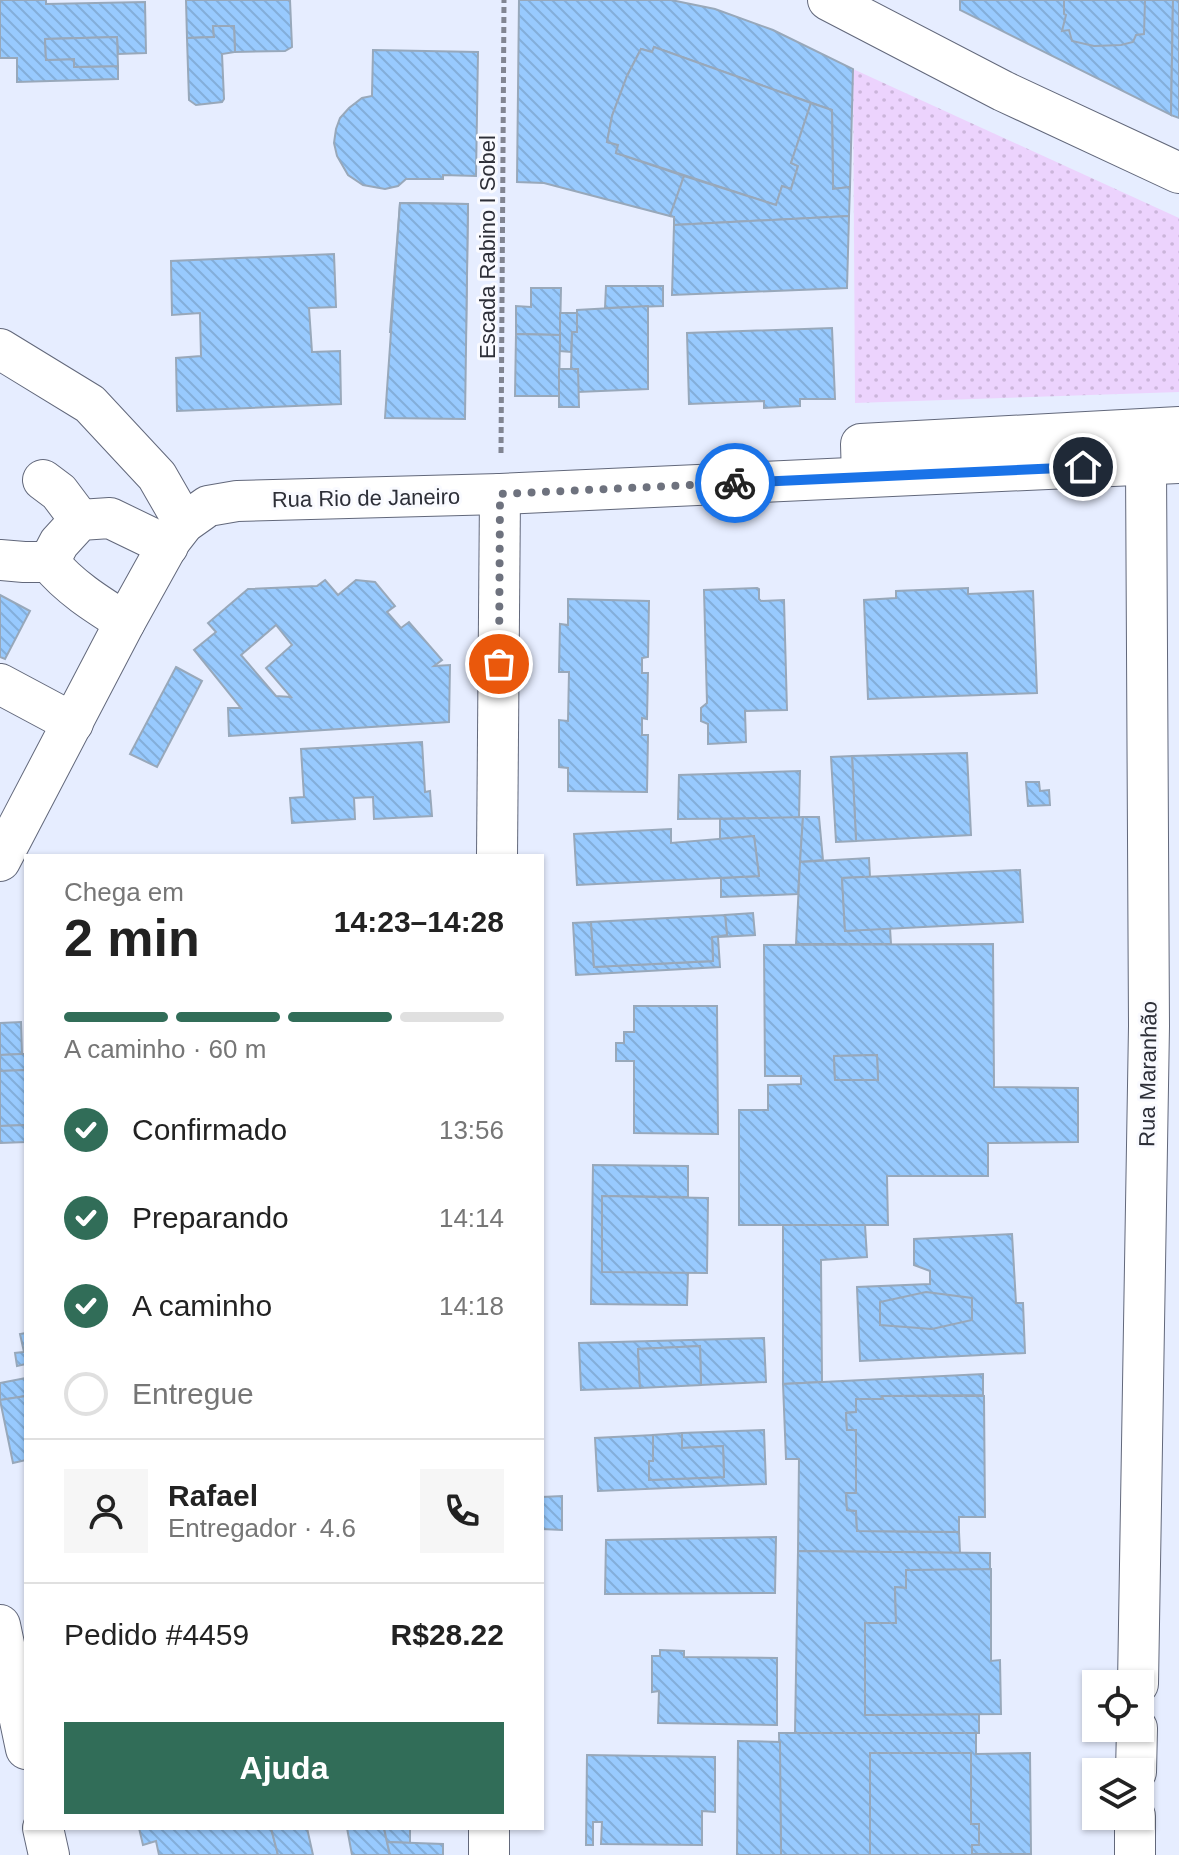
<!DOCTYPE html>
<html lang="pt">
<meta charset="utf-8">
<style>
:root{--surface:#fff;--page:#f6f6f6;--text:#222;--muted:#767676;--line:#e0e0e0;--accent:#316d58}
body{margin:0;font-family:Helvetica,sans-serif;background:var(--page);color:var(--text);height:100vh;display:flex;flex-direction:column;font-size:30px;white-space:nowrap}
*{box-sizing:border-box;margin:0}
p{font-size:26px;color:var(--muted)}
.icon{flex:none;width:44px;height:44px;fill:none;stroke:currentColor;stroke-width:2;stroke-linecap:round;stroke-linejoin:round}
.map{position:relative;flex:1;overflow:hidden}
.side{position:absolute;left:24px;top:854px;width:520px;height:976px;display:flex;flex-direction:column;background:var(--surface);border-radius:0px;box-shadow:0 2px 6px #0004}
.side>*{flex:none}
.buttons{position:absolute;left:1082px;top:1670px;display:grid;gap:16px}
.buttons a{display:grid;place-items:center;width:72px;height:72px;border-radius:0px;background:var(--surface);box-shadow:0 2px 6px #0004;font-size:40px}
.pin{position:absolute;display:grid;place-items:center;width:68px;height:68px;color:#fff;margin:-34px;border:4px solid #fff;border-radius:50%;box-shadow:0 2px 8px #0007}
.courier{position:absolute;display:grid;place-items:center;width:80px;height:80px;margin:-40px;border:6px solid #1a73e8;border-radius:50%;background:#fff;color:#222;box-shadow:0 2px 10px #0007}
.headline em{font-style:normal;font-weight:800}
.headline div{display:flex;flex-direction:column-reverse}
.headline{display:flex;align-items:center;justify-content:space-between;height:136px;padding:0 40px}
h1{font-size:52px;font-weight:800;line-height:60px}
.bar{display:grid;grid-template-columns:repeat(4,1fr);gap:12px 8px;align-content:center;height:96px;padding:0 40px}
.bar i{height:10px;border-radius:6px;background:var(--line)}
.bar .selected{background:var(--accent)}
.bar p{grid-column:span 4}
.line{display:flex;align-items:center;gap:20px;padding:0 40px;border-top:2px solid var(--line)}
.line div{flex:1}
.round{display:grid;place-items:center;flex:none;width:84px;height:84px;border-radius:0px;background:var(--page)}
ol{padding:0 40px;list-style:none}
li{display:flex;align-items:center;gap:24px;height:88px}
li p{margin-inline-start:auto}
li .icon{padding:8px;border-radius:50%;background:var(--accent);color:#fff;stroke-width:4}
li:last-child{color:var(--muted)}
li i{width:44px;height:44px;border:4px solid var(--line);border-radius:50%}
.cta{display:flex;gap:16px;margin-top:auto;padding:16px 40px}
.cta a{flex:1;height:92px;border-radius:0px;background:var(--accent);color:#fff;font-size:32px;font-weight:800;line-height:92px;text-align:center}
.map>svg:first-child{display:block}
</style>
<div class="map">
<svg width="1179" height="1855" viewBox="0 0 1179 1855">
<defs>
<pattern id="grass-dots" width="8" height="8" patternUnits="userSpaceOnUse" patternTransform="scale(2)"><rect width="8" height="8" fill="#ecd3fd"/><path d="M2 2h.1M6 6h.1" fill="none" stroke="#cbb5da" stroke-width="1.8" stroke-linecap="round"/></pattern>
<pattern id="building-back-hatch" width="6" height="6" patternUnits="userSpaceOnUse" patternTransform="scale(2)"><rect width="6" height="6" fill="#98cafe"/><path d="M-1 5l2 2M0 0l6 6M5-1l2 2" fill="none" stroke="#83aeda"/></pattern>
</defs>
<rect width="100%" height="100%" fill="#e6edff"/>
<polygon fill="url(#grass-dots)" points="853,69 1179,218 1179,392 855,403"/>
<g fill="url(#building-back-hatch)" stroke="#98a8ba" stroke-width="2" fill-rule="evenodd">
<polygon points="0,0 46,0 46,4 145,2 146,53 118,54 117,37 45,39 46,60 74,59 74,67 118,66 118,79 17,82 17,58 0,58"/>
<polygon points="186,0 290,0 292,47 285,51 235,52 234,26 213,26 214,37 187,38"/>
<polygon points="519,0 671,0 715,9 773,30 853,69 850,187 833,189 832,110 654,47 652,52 641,49 627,76 612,116 607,142 618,145 616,153 684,176 670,216 544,183 517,182"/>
<polygon points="960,0 1173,0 1171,115 960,10"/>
<polygon points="1064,0 1145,0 1144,34 1136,35 1133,42 1121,45 1094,46 1072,41 1069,30 1062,31 1066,15 1064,14"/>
<polygon points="1173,0 1179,0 1179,118 1171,115"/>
<polygon points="213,26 234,26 235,52 222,54 224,99 222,102 196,105 189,100 187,38 214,37"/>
<polygon points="117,37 118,66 74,67 74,59 46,60 45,39"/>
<polygon points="654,47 811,103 791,163 798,166 791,189 782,186 776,205 616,153 618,145 607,142 612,116 627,76 641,49 652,52"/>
<polygon points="373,50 478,52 476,176 443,175 443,179 406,179 398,186 385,189 363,185 348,175 337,156 334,143 336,129 340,118 349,108 362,98 372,96"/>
<polygon points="811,103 832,110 833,189 850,187 849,216 674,225 674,217 670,216 684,176 776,205 782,186 791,189 798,166 791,163"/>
<polygon points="400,203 468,204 466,333 390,332"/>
<polygon points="400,203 468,204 465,419 385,418"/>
<polygon points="849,216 847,288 672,295 674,225"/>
<polygon points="334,254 336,307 309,308 312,352 340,351 341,404 177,411 176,358 201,356 200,313 172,315 171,261"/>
<polygon points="606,286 663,286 663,306 605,308"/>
<polygon points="531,288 561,288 560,335 516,334 516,306 531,307"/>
<polygon points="648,306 648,389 578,392 578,369 571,369 572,332 577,332 577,310"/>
<polygon points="560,313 577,313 577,332 572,332 571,352 560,351"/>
<polygon points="832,328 835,399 800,399 800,406 764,408 764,401 689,404 687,333"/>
<polygon points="516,334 560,335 559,396 515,396"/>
<polygon points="559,369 578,369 579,407 559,407"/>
<path d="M 325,580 L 338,595 L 356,580 L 375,582 L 395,606 L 387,612 L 401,628 L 409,622 L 442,660 L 434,666 L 450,665 L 449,722 L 229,736 L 228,708 L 241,708 L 194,650 L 216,632 L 208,623 L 248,589 L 317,586 ZM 276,625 L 292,645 L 266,668 L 291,697 L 276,696 L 241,655 Z"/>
<polygon points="757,588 759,589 759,599 761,601 784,600 787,710 745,711 746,742 708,744 708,724 701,721 701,708 707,703 704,590"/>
<polygon points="968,588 968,594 1033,591 1037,693 868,699 864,600 896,598 896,591"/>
<polygon points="0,595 30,611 5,659 0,657"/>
<polygon points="568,599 649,601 648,657 642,658 642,673 648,673 647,719 642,718 642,735 648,735 647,792 568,791 568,768 559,767 559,720 568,721 569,672 559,672 560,624 568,625"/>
<polygon points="176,667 202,681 157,767 130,754"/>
<polygon points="422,742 425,792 430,791 432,816 374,819 373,797 354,798 355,819 292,823 290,798 304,797 301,749"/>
<polygon points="967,753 971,835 856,841 852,756"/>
<polygon points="852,756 856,841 836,842 831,757"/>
<polygon points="800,771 799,818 678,819 679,775"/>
<polygon points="1026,782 1039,782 1040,791 1049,790 1050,805 1028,806"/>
<polygon points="803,817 798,894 721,897 721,878 759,876 754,836 720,839 720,819"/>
<polygon points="803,817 819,817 823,860 800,862"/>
<polygon points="671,829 671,843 754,836 759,876 577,885 574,834"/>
<polygon points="869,858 870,877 842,878 845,931 890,928 891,944 796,944 800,862"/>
<polygon points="1020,870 1023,922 845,931 842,878"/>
<polygon points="753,913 755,935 718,937 720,967 576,975 573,923 591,922 594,967 713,961 712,937 727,935 725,915"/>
<polygon points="725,915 727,935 712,937 713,961 594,967 591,922"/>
<path d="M 993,944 L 994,1087 L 1078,1088 L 1078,1142 L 988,1143 L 988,1176 L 887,1176 L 888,1225 L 739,1225 L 739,1110 L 768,1110 L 768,1085 L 801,1084 L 801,1076 L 765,1076 L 764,945 ZM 877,1055 L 878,1080 L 835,1080 L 834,1056 Z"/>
<polygon points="634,1006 717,1006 718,1134 634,1133 634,1061 616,1061 616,1043 624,1043 624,1032 634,1032"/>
<polygon points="21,1022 22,1054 0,1055 0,1023"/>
<polygon points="22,1054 26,1054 26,1070 0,1071 0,1055"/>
<polygon points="877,1055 878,1080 835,1080 834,1056"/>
<polygon points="26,1070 26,1125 0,1126 0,1071"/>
<polygon points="26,1125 26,1142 0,1143 0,1126"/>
<polygon points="593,1165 688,1166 688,1197 602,1196 602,1272 688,1272 687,1305 591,1304"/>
<polygon points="602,1196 708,1198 707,1273 602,1272"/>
<polygon points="783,1225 865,1225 867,1257 821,1260 822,1382 783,1384"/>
<polygon points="1012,1234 1016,1303 1023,1303 1025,1353 860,1361 857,1287 930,1284 930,1271 914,1265 914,1239"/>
<polygon points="926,1292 972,1298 972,1320 932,1329 880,1325 880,1302"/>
<polygon points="26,1333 26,1364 17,1366 15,1353 24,1352 20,1334"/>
<polygon points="764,1338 766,1382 701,1385 700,1346 638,1349 640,1388 581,1390 579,1343"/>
<polygon points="700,1346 701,1385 640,1388 638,1349"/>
<polygon points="983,1374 983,1395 882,1396 883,1399 856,1399 856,1412 846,1413 847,1430 856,1430 856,1493 846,1493 847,1510 856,1511 857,1531 959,1532 960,1553 798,1551 799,1459 786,1459 783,1384"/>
<polygon points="26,1378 26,1396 0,1400 0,1383"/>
<polygon points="26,1396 26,1460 13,1463 0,1400"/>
<polygon points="882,1396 984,1396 985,1517 959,1517 959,1532 857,1531 856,1511 847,1510 846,1493 856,1493 856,1430 847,1430 846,1413 856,1412 856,1399 883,1399"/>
<polygon points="764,1430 766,1484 598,1491 595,1438 653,1435 653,1461 649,1461 649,1480 724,1477 723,1446 682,1448 682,1433"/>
<polygon points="682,1433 682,1448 723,1446 724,1477 649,1480 649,1461 653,1461 653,1435"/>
<polygon points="562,1496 562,1530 542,1529 542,1497"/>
<polygon points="776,1537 775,1593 605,1594 606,1540"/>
<polygon points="798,1551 990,1553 990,1570 906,1570 906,1588 895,1587 896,1623 865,1623 865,1715 979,1714 979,1733 795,1734"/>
<polygon points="991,1569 991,1661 1000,1660 1001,1714 865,1715 865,1623 896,1623 895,1587 906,1588 906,1570"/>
<polygon points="660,1650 684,1651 684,1657 777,1658 777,1725 658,1723 659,1691 652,1692 652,1656 660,1656"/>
<polygon points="779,1733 976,1733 976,1754 1030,1753 1031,1854 972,1854 972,1845 979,1845 979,1824 971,1824 971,1753 870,1753 870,1855 781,1855"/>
<polygon points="738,1741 780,1742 781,1855 737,1855"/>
<polygon points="870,1753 971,1753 971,1824 979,1824 979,1845 972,1845 972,1855 870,1855"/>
<polygon points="587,1755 715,1757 715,1812 702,1811 702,1845 601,1844 602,1822 593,1822 593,1845 586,1845"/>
<polygon points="139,1828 271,1828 278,1855 159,1855 156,1841 143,1845"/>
<polygon points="271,1828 307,1828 313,1855 278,1855"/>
<polygon points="347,1828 384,1828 390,1855 352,1855"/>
<polygon points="384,1828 410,1828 410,1843 387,1842"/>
<polygon points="387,1842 443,1844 443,1855 390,1855"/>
</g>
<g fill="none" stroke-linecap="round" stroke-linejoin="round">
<defs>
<g id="minor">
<polyline points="828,0 1003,91 1179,173"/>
<polyline points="0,349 90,404 157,476 184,523"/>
<polyline points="862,477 861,444 1179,427"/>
<polyline points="43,480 59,492 80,520"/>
<path d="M 0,560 L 24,562 L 49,562 C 69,587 98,605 125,622"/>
<polyline points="49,562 59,543 80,520 110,518 168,546"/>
<polyline points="0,684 73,723"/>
<polyline points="497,856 500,494"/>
<polyline points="0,861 125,622 170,541 184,523 208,506 237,501 500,494 1179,463"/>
<polyline points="0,1625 26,1749"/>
<polyline points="1138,1684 1149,1026 1146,464"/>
<polyline points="1136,1772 1137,1728"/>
<polyline points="43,1828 49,1855"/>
<polyline points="489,1855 489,1828"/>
<polyline points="1135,1855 1135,1816"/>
</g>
</defs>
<use href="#minor" stroke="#62687b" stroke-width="42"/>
<polyline stroke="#818592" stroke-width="5" stroke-dasharray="6 4" stroke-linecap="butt" points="501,453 504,0"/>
<use href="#minor" stroke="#fff" stroke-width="40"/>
</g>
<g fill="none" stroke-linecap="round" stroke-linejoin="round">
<polyline stroke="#6e727e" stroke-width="8" stroke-dasharray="0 14.4" points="499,664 500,494 735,483"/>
<polyline stroke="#1a73e8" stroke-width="10" points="735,483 1083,467"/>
</g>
<g text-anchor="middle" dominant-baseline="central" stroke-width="6" stroke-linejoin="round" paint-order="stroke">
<g font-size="22" fill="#2d2f38" stroke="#f9faff">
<text transform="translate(487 247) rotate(-90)">Escada Rabino I Sobel</text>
<text transform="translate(366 498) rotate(-1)">Rua Rio de Janeiro</text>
<text transform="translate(1148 1074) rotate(-89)">Rua Maranhão</text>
</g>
</g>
</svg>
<div class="buttons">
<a><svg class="icon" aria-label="locate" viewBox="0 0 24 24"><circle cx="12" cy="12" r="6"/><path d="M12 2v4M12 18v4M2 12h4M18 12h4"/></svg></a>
<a><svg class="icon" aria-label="layers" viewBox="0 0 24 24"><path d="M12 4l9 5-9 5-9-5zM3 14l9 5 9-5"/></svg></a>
</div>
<div class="pin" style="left:499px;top:664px;background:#ea580c"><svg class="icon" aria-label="bag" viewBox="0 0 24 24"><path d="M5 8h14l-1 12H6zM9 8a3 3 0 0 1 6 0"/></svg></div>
<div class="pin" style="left:1083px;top:467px;background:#1f2937"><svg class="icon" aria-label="home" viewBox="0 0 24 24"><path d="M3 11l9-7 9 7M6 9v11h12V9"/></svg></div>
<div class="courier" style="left:735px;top:483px"><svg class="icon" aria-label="bike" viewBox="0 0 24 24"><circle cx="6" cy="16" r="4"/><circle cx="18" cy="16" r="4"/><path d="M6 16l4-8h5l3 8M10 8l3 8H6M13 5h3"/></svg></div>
<section class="side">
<div class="headline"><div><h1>2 min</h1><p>Chega em</p></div><em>14:23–14:28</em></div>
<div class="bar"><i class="selected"></i><i class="selected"></i><i class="selected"></i><i></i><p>A caminho · 60 m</p></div>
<ol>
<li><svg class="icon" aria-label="check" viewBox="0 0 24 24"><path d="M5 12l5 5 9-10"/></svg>Confirmado<p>13:56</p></li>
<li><svg class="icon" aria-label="check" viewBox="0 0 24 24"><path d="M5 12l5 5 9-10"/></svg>Preparando<p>14:14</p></li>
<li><svg class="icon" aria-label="check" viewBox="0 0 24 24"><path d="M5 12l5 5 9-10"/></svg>A caminho<p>14:18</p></li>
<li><i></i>Entregue</li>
</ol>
<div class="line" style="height:144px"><a class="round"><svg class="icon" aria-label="person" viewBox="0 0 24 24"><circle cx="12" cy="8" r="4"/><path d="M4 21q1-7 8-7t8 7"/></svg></a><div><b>Rafael</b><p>Entregador · 4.6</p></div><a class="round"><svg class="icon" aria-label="phone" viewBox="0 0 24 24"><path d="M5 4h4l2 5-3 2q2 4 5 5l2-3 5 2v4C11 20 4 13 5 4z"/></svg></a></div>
<div class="line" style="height:104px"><div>Pedido #4459</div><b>R$28.22</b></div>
<div class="cta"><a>Ajuda</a></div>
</section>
</div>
